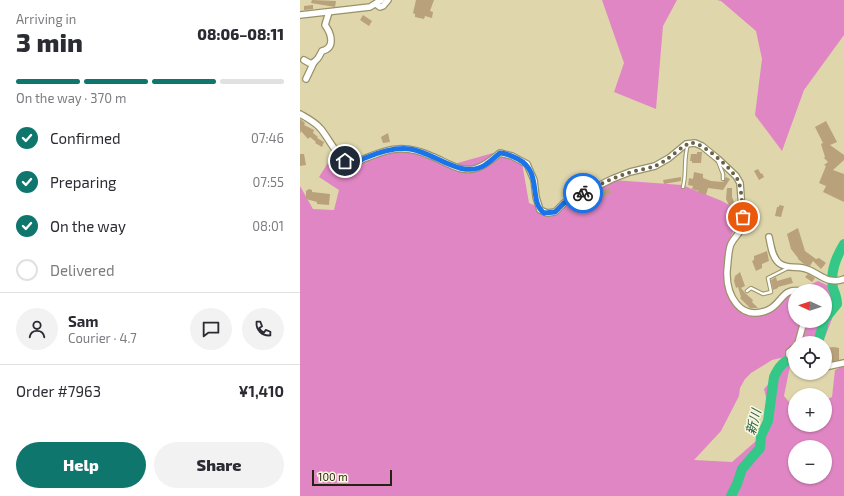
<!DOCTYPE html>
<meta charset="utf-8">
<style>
:root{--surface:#fff;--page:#f2f2f3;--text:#2b2b33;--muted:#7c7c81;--line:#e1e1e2;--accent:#0f766e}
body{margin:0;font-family:"Exo 2","Noto Sans JP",sans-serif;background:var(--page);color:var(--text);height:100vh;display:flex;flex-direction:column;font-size:15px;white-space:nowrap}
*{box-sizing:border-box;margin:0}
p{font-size:13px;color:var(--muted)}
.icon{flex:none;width:22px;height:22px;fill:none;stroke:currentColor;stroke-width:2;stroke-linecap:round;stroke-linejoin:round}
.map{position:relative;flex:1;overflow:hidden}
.drawer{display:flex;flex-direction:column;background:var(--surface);width:300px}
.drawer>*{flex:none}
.needle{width:26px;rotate:273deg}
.fabs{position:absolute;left:488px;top:284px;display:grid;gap:8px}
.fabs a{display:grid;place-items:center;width:44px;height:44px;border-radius:50%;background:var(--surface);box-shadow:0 1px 3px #0004;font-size:20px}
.scale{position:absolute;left:12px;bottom:10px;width:80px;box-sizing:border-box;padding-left:4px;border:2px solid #262312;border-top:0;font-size:11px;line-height:14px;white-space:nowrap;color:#262312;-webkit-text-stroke:3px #fbf7e1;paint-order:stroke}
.pin{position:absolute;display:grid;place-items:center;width:34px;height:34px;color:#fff;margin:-17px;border:2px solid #fff;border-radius:50%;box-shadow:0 1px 4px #0007}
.courier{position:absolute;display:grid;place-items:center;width:40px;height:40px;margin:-20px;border:3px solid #1a73e8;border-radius:50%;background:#fff;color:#222;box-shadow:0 1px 5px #0007}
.head em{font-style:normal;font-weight:800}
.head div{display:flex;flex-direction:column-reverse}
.head{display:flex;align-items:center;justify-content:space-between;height:68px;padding:0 16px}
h1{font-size:26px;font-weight:800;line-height:30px}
.bar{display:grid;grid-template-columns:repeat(4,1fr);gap:6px 4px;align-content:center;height:48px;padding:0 16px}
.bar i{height:5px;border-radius:3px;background:var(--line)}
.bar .selected{background:var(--accent)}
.bar p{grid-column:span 4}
.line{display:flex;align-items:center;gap:10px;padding:0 16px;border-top:1px solid var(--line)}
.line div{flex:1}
.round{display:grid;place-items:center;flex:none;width:42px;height:42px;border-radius:21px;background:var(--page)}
ol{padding:0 16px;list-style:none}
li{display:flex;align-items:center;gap:12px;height:44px}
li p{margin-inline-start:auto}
li .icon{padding:4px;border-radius:50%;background:var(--accent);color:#fff;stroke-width:4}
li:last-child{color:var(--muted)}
li i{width:22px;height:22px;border:2px solid var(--line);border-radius:50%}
.button{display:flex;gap:8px;margin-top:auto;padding:8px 16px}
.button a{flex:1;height:46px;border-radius:24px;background:var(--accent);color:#fff;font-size:16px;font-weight:800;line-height:46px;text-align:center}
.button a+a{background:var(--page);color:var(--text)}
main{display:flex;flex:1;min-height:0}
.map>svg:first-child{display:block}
</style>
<main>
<section class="drawer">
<div class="head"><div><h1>3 min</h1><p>Arriving in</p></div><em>08:06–08:11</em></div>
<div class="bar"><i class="selected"></i><i class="selected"></i><i class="selected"></i><i></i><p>On the way · 370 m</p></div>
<ol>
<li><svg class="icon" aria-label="check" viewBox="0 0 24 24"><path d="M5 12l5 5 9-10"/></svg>Confirmed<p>07:46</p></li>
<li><svg class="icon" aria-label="check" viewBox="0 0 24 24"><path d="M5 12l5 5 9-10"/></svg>Preparing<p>07:55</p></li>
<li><svg class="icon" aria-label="check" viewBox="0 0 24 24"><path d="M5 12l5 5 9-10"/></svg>On the way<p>08:01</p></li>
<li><i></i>Delivered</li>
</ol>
<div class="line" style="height:72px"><a class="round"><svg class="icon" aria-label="person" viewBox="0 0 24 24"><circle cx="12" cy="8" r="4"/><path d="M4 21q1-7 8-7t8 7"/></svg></a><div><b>Sam</b><p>Courier · 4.7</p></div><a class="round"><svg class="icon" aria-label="chat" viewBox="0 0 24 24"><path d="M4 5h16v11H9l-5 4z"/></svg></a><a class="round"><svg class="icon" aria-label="phone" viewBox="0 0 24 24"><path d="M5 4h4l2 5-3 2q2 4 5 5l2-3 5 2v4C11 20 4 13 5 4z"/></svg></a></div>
<div class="line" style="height:52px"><div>Order #7963</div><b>¥1,410</b></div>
<div class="button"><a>Help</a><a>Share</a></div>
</section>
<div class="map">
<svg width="544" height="496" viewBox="0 0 544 496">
<rect width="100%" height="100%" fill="#dfd7ab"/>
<g fill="#e086c4" fill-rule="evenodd">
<polygon points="302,0 377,0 363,26 356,109 314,92 324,63"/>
<polygon points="417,0 544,0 544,35 504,90 482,151 455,115 462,59 456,31 421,1"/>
<path d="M 96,149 L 154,164 L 193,153 L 222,163 L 229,203 L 248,211 L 265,205 L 313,180 L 382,185 L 422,201 L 440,211 L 440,215 C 436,225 431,235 428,246 C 423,261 422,302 439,309 C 446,312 456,312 464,314 L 485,297 L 495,291 L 495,321 L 525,321 L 525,291 L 496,291 L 518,281 L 533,288 L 532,319 L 525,337 L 514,343 L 495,343 L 495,353 L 485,357 L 472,360 L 451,373 L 445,379 L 440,388 L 439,396 L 421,431 L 394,460 L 432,462 L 456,441 L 470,413 L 464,389 L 485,365 L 491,361 L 484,396 L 495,409 L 495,425 L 525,425 L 525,400 L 532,397 L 535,370 L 544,366 L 544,496 L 0,496 L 0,186 L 13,209 L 34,210 L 39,190 L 19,177 L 36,150 L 53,163 ZM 495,447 L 525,447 L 525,477 L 495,477 Z"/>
</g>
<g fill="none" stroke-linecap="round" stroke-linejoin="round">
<g stroke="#34c787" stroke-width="10">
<path d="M 525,319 L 537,304 C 537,298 535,294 533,288 C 530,273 536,257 544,244"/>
<polyline points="518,343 524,321"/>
<path d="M 431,496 L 437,484 L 442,469 L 460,448 L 461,436 L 468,421 L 474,377 C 479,366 484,361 495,356"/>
</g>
</g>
<g fill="#b8a17b">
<polygon points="12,0 36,1 35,7 11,3"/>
<polygon points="116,0 134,0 130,11 133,12 132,18 125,16 124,19 115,17 115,14 113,13"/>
<polygon points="13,5 13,9 4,10 4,6"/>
<polygon points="63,15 72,21 69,26 60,20"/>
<polygon points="0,119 5,123 4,125 14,130 13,133 18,137 17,138 24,142 22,147 15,143 16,142 10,137 8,139 1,131 0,134"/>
<polygon points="526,121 537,142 530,145 544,155 544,160 533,170 544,174 544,202 523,192 526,186 519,183 526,166 524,165 528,162 524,158 525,157 521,144 523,143 515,127"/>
<polygon points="88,133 90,142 83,143 81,137"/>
<polygon points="397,152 402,152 401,163 392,163 392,161 390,161 391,154 397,154"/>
<polygon points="0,154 4,154 6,165 0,166"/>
<polygon points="458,169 461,174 462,173 464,177 459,180 454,171"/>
<polygon points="394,172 403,174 403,178 411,181 423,182 426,177 430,179 423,190 408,188 406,195 398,192 399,191 392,189 393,186 388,185 389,178 393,179"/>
<polygon points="381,177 381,181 364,184 363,180"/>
<polygon points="309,188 311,193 302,197 300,192"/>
<polygon points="427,188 432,188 432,197 437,210 432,212 426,199"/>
<polygon points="9,189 12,190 12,192 30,194 29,205 17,204 17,202 6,199 6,191"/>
<polygon points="479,205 484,206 481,217 475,216 477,207 479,207"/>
<polygon points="498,228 505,251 516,259 519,258 526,263 521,269 513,261 510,266 504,264 498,259 498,258 491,249 487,234"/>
<polygon points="467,251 469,261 462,264 462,268 456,271 452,261 454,260 454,256"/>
<polygon points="440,272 445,286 441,288 445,293 453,300 452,302 458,308 450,308 440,298 441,297 438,287 436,288 434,281 435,276"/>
<polygon points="508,274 515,278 512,282 505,277"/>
<polygon points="476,277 477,281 491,277 493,283 478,287 478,288 473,290 471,280"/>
<polygon points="534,347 539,348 539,360 525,363 526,348"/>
</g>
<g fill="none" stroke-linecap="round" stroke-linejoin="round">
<defs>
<g id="lane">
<polyline points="418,161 423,174 423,179"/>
<path d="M 383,187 C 387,172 383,160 388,144"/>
<polyline points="447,291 451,288 463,294 471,292 468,278 488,268"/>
</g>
<g id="street">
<polyline points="76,4 80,7 83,6 88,0"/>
<polyline points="0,15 70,7 81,0"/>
<path d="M 4,60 L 11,64 C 17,61 19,57 22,51 C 36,48 31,33 25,25 L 29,12"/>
<polyline points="6,79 14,62"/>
<path d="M 0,114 C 7,118 15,122 20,128 C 27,135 39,161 49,163 C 55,165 60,160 66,158 C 76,154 88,149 98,149 C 110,148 120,151 131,156 C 145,161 161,174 177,168 C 186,165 192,159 200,153 L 212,156 L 227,164 L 234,180 L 236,197 L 240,210 L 247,213 L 255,212 L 264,203 L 312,179 L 330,172 L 355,166 L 369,158 L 386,144 L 395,143 L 402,146 L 418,159 L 436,176 L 440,183 L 443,223 C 442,232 435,236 431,244 C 428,250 428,264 427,271 C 426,295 440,322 468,310 C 482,304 482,287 501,291"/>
<path d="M 469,237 C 471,246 472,257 479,263 C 486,269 495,266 503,268 C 513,270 521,278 529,280 C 534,281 540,281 544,279"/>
<polyline points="498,343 504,321"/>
<polyline points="495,347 489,352 489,355 495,364"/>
<polyline points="525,367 544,363"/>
</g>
</defs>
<use href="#lane" stroke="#999268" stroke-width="4.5"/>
<use href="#street" stroke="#999268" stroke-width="8"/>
<use href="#lane" stroke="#fff" stroke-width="2.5"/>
<use href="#street" stroke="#fff" stroke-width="5.5"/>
</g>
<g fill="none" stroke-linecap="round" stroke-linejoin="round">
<path stroke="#676248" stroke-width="4" stroke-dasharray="0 7.2" d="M 283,193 C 298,185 313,178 328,173 C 337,170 347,169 355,166 C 367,162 383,144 391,143 C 402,141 437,173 439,183 C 442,193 442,206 443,217"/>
<path stroke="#1a73e8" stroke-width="5" d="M 45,161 C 48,163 52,164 56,163 C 59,162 62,159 65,158 C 77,153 95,147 110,149 C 134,152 161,180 185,165 C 190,162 195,157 200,153 C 206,153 212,156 218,159 C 243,172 228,201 244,213 L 255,212 L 264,203 L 283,193"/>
</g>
<g text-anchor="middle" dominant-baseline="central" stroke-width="3" stroke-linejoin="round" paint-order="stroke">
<g font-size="13" font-style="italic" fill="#295f44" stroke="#fbf7e1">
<text transform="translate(453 422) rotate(-75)">新川</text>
</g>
</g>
</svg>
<div class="fabs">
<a><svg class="needle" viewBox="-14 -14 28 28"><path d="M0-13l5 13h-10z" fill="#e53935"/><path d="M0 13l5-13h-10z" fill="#7c7c81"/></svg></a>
<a><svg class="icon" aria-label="locate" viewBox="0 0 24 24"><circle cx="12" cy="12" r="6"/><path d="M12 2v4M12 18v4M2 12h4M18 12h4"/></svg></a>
<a>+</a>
<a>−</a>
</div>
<div class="scale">100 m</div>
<div class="pin" style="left:443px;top:217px;background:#ea580c"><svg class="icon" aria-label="bag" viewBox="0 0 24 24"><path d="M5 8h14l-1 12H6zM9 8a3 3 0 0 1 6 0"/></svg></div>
<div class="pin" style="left:45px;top:161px;background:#1f2937"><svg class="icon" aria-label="home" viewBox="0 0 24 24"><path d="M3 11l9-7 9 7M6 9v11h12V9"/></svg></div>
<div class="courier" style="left:283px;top:193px"><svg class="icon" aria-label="bike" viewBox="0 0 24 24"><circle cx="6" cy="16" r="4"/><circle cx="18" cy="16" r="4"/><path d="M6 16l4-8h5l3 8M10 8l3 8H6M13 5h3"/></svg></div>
</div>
</main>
